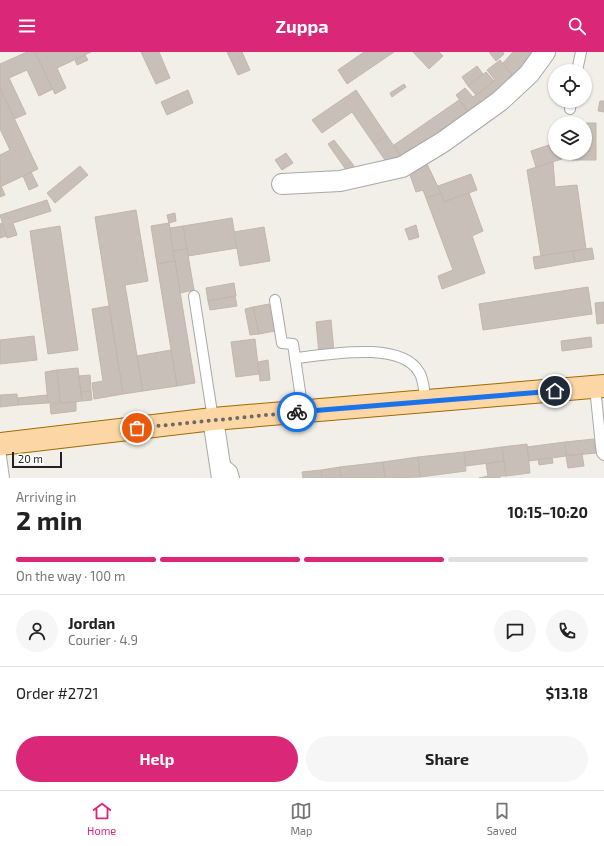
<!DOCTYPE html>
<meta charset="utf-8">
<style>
:root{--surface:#fff;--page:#f6f6f6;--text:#222;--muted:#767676;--line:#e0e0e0;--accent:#db2777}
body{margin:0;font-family:"Exo 2",sans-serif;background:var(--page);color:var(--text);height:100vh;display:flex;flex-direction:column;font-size:15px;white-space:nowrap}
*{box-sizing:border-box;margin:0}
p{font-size:13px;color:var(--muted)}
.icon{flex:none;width:22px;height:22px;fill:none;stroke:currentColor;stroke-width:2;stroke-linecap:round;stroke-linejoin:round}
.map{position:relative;height:426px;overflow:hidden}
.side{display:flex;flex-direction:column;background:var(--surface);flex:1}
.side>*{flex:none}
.tools{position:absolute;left:548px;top:12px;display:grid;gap:8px}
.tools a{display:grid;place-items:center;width:44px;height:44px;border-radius:50%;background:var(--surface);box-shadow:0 1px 3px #0004;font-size:20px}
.scale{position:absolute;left:12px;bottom:10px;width:50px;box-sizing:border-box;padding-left:4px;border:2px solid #222;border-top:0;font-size:11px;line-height:14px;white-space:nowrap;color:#222;-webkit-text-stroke:3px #fff;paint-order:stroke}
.pin{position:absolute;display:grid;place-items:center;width:34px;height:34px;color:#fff;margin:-17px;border:2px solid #fff;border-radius:50%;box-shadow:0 1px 4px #0007}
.courier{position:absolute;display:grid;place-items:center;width:40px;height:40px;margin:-20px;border:3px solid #1a73e8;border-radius:50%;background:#fff;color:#222;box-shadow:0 1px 5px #0007}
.summary em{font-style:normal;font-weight:700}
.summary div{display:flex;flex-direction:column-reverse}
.summary{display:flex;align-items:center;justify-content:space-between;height:68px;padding:0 16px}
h1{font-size:26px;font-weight:700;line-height:30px}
.bar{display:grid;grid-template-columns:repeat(4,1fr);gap:6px 4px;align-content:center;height:48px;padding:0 16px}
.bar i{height:5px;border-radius:3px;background:var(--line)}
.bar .on{background:var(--accent)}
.bar p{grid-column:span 4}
.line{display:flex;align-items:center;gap:10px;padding:0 16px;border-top:1px solid var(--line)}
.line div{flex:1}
.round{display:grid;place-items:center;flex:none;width:42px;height:42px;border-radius:21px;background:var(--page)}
.primary-button{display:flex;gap:8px;margin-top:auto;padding:8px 16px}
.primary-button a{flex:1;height:46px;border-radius:24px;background:var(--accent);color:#fff;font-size:16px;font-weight:700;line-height:46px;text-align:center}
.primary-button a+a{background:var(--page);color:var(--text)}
header{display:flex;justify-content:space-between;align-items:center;height:52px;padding:0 16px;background:var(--accent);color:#fff;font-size:18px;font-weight:700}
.tabs{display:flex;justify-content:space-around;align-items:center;height:56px;border-top:1px solid var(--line);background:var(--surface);font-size:11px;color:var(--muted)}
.tabs a{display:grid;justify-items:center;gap:2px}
.tabs .on{color:var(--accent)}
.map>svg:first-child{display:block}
</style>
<header><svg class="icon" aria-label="menu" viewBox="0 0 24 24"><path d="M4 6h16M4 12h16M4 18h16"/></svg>Zuppa<svg class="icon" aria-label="search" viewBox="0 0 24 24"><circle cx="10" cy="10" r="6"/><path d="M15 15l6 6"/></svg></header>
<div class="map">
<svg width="604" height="426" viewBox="0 0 604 426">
<rect width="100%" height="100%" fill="#f2efe9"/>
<g fill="#c7bfb8" stroke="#c4b6ab">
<polygon points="27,0 35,0 53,37 39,44 27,18 9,26 26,62 14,67 0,36 0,12"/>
<polygon points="35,0 91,0 57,16 66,36 55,42"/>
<polygon points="141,0 159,0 170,26 156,32"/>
<polygon points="227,0 242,0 250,18 238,23"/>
<polygon points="364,0 394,0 347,32 338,18"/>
<polygon points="413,0 439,0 443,4 429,17"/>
<polygon points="489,0 503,0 504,2 496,9"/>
<polygon points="513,0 534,0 513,24 503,11"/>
<polygon points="85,3 88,8 77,13 75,8"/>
<polygon points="500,8 515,27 470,62 456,43 465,36 473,45 495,28 487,18"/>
<polygon points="477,14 483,22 468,34 462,25"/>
<polygon points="486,20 494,29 476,43 468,34"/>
<polygon points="404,32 406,35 392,45 390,41"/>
<polygon points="0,36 38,117 0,135 0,103 10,98 0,77"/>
<polygon points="188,38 193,51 167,63 161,50"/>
<polygon points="356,38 387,84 374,92 352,60 322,81 312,68"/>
<polygon points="459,48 470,62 403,107 394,93"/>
<polygon points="600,49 604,49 604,60 598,59"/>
<polygon points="572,69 572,71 560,71 560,70"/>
<polygon points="586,71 596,71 596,108 572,108 572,101 585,101"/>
<polygon points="387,84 403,107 389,114 374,92"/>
<polygon points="334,88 351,110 344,115 328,92"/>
<polygon points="555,91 555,101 560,101 562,107 536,115 531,99"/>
<polygon points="286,101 293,111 282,118 275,108"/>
<polygon points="351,110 357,118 350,123 344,115"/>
<polygon points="426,110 441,141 426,146 423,138 416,140 409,120"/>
<polygon points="553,110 555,135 577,133 586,197 541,204 527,118"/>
<polygon points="80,114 88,123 55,151 47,141"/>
<polygon points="31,120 38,134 29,138 23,124"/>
<polygon points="471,122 477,138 444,150 438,134"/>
<polygon points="1,134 5,143 0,145 0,135"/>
<polygon points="441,141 444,150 469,141 483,179 472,184 485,221 442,237 438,224 453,218 426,146"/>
<polygon points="47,148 51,159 13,171 17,183 7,186 0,163"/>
<polygon points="136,158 148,229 125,233 143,339 123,342 95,165"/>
<polygon points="175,161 176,169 169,171 167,163"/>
<polygon points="232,166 237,196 188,204 183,174"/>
<polygon points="2,171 6,184 0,186 0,172"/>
<polygon points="169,171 175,209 157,212 151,174"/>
<polygon points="416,173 419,185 409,188 405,177"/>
<polygon points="60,174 78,298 48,302 30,179"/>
<polygon points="183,174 187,197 173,199 170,176"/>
<polygon points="264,175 270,209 240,214 234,180"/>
<polygon points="592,196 594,207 575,210 573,199"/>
<polygon points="187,197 194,238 180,241 173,199"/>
<polygon points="573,199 575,210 535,217 533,205"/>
<polygon points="175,209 195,331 177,334 157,212"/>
<polygon points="234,231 236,244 208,249 206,236"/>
<polygon points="588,235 592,262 483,278 479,252"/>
<polygon points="235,244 237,254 210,258 208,249"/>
<polygon points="604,250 604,271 597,272 595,251"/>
<polygon points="269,252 275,279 259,282 253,255"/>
<polygon points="109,254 123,342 94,347 92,331 103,329 92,257"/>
<polygon points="253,255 259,282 250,283 245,257"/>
<polygon points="331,268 334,300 319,302 316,270"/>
<polygon points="34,284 37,308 0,312 0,288"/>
<polygon points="591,285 592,295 562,299 561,289"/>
<polygon points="255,287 259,322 236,325 231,290"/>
<polygon points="171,298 177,334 143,339 137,304"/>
<polygon points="268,308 270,328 260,329 258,310"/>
<polygon points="78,316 82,349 60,351 57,318"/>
<polygon points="57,318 60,350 48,351 45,320"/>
<polygon points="90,323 91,339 81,340 79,324"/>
<polygon points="91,339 92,348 82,349 81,340"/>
<polygon points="17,342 18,353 0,355 0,343"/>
<polygon points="47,343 48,351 18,353 18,346"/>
<polygon points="76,350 76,359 51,362 50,352"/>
<polygon points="594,387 596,401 566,404 565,390"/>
<polygon points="565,390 566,404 529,409 527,395"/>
<polygon points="527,392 530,421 506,424 502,395"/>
<polygon points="502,395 504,409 466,414 464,400"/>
<polygon points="464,400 466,419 420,425 418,405"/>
<polygon points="582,402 584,414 568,416 566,404"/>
<polygon points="418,405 420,425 385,426 383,410"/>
<polygon points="552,406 553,411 539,413 538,407"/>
<polygon points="504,409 506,424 500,424 500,426 479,426 488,424 486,412"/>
<polygon points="383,410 385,426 341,426 340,415"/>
<polygon points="340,415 341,426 322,426 321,418"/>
<polygon points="321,418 322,426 303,426 302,420"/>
</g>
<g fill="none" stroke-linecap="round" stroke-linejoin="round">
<defs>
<g id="lane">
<polyline points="577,19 581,0"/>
<polyline points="570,57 571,49"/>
<polyline points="194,244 213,367"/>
<polyline points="275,248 282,291 293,292 303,360"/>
<path d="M 295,306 C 326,303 400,288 419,320 C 424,327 424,341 426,350"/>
<polyline points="595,335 601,394 602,401 604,403"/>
<polyline points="0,397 4,426"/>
<polyline points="222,410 232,419 234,426"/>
</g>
<g id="street">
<polyline points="282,132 340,129 402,115 443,90 500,49 529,22 545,0"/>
<polyline points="213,367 222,426"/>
</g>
<polyline id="primary" points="0,392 213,367 604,334"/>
</defs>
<use href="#lane" stroke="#a9a9a9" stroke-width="12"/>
<use href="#street" stroke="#a9a9a9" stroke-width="22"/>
<use href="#primary" stroke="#a06b00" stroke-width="24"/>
<use href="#lane" stroke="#fff" stroke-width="10"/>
<use href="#street" stroke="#fff" stroke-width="20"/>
<use href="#primary" stroke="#fcd6a4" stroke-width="22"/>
</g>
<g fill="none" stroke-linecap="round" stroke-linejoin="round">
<polyline stroke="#6b6a68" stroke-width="4" stroke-dasharray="0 7.2" points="137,376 297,360"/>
<polyline stroke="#1a73e8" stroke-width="5" points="297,360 555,339"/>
</g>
</svg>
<div class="tools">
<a><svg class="icon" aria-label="locate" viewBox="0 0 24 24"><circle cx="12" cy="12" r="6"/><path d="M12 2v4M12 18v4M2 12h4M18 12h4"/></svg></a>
<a><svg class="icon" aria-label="layers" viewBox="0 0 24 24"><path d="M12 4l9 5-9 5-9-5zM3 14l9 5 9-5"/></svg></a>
</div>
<div class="scale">20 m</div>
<div class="pin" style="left:137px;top:376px;background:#ea580c"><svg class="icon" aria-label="bag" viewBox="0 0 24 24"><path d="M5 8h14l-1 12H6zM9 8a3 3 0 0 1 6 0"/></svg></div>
<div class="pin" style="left:555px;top:339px;background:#1f2937"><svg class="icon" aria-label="home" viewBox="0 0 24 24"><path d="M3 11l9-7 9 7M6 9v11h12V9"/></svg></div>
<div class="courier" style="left:297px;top:360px"><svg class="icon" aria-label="bike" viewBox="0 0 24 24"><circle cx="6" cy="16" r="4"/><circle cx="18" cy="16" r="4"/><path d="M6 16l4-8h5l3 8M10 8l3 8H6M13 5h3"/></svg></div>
</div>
<section class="side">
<div class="summary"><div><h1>2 min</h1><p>Arriving in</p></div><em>10:15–10:20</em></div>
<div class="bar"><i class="on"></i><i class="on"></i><i class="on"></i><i></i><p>On the way · 100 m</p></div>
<div class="line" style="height:72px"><a class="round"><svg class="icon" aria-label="person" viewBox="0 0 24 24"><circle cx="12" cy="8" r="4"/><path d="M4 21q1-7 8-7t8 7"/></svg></a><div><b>Jordan</b><p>Courier · 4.9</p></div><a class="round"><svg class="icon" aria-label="chat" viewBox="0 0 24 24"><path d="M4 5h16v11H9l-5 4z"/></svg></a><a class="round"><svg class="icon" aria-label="phone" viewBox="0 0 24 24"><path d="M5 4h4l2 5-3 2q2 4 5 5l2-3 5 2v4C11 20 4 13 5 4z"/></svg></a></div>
<div class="line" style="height:52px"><div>Order #2721</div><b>$13.18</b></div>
<div class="primary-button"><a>Help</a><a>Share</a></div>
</section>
<nav class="tabs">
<a class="on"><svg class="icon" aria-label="home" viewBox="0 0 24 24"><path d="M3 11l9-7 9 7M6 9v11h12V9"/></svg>Home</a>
<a><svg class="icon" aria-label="map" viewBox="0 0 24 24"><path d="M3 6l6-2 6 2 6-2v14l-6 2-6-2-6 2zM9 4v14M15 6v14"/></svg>Map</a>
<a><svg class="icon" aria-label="saved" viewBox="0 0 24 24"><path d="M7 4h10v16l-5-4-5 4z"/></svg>Saved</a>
</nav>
